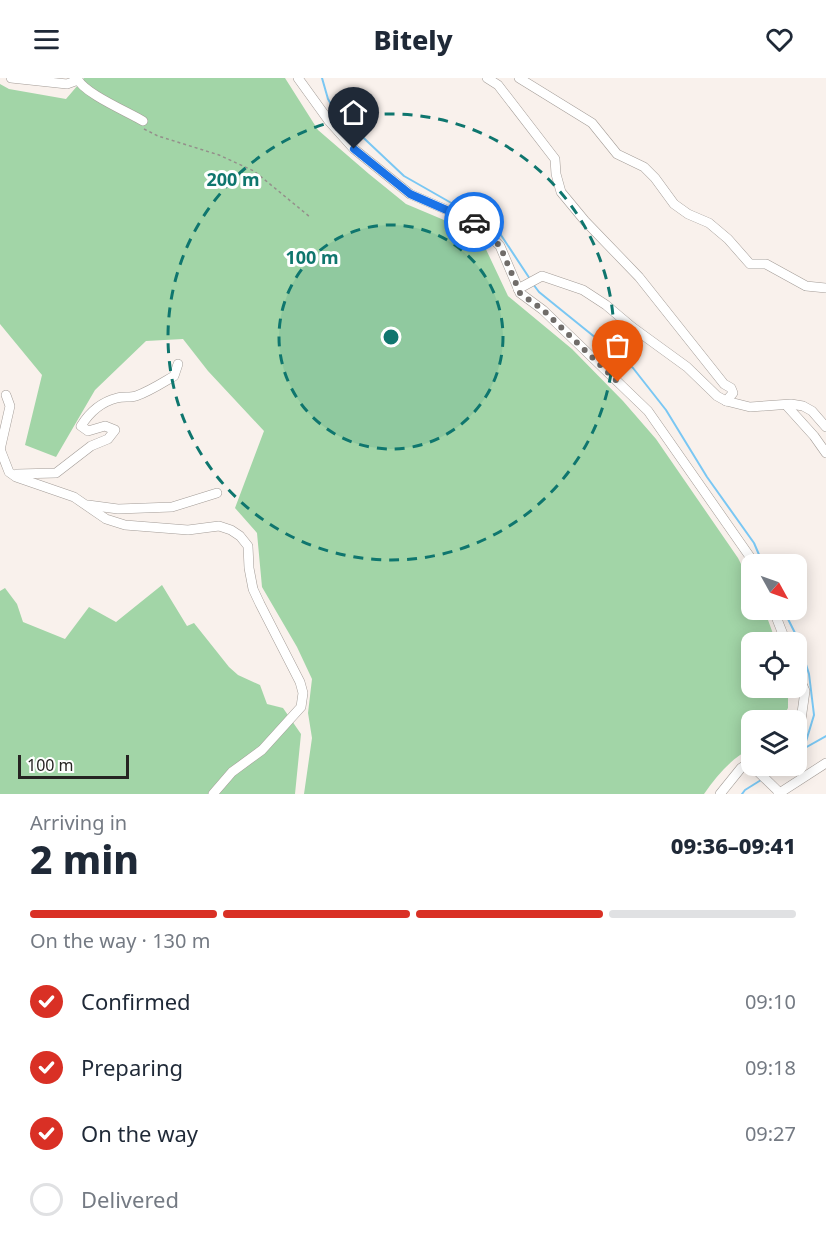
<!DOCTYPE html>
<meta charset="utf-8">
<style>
:root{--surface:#fff;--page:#f6f6f7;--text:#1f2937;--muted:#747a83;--line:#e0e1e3;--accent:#d93025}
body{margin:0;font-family:"Noto Sans",sans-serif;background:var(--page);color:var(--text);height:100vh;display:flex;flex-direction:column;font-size:22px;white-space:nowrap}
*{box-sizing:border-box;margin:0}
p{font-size:20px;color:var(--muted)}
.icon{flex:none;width:33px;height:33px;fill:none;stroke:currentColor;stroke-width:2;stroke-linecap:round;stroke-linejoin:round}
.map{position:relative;height:716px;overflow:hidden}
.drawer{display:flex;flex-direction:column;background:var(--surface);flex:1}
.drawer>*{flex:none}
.needle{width:39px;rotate:130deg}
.tools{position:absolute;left:741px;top:476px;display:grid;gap:12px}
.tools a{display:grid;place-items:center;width:66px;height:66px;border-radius:12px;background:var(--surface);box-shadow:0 3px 15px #0003;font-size:30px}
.scale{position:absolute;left:18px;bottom:15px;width:111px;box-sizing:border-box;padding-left:6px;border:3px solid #262422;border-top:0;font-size:16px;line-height:21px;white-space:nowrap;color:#262422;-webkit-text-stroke:4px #fff;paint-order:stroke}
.pin{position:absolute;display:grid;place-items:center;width:51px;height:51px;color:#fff;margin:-62px -26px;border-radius:50% 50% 50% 0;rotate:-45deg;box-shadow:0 0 6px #0007}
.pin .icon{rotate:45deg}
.courier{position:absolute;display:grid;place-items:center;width:60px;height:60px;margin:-30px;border:4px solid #1a73e8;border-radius:50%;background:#fff;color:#222;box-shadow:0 2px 8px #0007}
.summary em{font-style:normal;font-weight:800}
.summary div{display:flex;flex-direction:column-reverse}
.summary{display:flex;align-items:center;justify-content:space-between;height:102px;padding:0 30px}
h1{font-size:39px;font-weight:800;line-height:45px}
.bar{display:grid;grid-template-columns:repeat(4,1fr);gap:9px 6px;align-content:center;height:72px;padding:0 30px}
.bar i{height:8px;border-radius:4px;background:var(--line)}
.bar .on{background:var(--accent)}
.bar p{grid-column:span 4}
ol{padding:0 30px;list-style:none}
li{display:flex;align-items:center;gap:18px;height:66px}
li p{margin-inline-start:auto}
li .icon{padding:6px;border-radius:50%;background:var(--accent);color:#fff;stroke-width:4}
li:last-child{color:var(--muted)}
li i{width:33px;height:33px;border:3px solid var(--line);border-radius:50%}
header{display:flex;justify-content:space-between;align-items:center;height:78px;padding:0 30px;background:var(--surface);font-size:27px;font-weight:800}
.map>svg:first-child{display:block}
</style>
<header><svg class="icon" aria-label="menu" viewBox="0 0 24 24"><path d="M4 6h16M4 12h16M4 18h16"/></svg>Bitely<svg class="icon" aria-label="heart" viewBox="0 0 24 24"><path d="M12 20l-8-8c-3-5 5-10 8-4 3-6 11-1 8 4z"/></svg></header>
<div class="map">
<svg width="826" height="716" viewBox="0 0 826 716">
<rect width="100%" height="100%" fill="#f9f1ec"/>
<g fill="#a2d5a7">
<path d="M 84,0 L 285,0 L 318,52 L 369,96 L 406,126 L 463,150 L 483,165 L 508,218 L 572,271 L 623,323 L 656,361 L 738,480 L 751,506 L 752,531 L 764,531 L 776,564 L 752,564 L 752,609 L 788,609 L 788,630 L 781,642 L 752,642 L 751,670 C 731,681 717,697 704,716 L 304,716 L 312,660 L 308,635 L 312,601 L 297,569 L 262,509 L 257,455 L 235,430 L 264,353 L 208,293 L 183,261 L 146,263 L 95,312 L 56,379 L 25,367 L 42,297 L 0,246 L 0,6 L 9,11 L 66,21 Z"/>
<polygon points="162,507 187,548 194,545 229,589 238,597 260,607 267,626 283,630 301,656 295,716 0,716 0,513 5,510 17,526 23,544 65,561 89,529 116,544"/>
</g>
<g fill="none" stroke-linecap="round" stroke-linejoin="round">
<g stroke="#7ac7f3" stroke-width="2">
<polyline points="322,0 328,21 335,33 404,98 497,151 530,201"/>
<polyline points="533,206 539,214 633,290 666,332 707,399 754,465 763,486"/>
<polyline points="783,531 798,561 809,596 814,637 804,670"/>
<polyline points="796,675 826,658"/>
<polyline points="765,699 783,687"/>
<polyline points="742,716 745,712 761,702"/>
</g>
<defs>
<g id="minor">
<polyline points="11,0 67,6 78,2"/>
<path d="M 77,0 C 83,15 128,34 143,43"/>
<polyline points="298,0 329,43 354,71 410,116 477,145 500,168 520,215 543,232 648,333 755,486"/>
<polyline points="487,0 498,7 555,81 556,96 561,114 585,143 639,199 724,306 731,310 733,315 726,323 717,318 687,289 632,249 606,227 583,212 542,198 518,211"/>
<polyline points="519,0 592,45 617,76 644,89 655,100 674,126 688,136 709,145 728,161 750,186 766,186 806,208 826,210"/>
<polyline points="726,323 750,329 791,326 803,328 812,333 826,349"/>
<polyline points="786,327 814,358 826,375"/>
<polyline points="0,371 9,394 16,399 74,419 106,441 125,447 188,452 219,448 231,452 240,458 248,468 249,490 253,511 260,526 300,604 303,615 301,629 262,672 232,694 213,716"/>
<polyline points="0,372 10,328 6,317"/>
<path d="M 17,396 L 56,395 L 91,368 L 108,361 L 115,352 L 105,348 L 88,353 L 81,348 C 89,335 101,324 117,320 C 123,318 130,320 136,318 C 150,313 162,305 174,298 L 178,286"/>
<polyline points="88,427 118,431 172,429 217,415"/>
<polyline points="773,531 786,564"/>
<polyline points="796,592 805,613 800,649 796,652"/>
<polyline points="749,685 779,714"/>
<polyline points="720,716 741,690 752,683"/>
<polyline points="778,716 826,685"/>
</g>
</defs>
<use href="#minor" stroke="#a39c97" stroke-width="10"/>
<polyline stroke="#948f8b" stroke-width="1.5" stroke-dasharray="3 3" stroke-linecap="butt" points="144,51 158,58 219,77 254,93 310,139"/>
<use href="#minor" stroke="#fff" stroke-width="9"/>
</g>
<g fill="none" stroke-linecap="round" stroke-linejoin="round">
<polyline stroke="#706c69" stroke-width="6" stroke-dasharray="0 10.8" points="474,144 500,168 520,215 543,232 618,304"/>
<polyline stroke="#1a73e8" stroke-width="8" points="354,71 410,116 474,144"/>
</g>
<circle cx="391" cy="259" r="112" fill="#0f766e" fill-opacity=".12"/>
<g fill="none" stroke="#0f766e" stroke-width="3" stroke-dasharray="10 8">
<circle cx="391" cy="259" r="112"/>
<circle cx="391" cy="259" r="223"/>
</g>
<circle cx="391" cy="259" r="9" fill="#0f766e" stroke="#fff" stroke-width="3"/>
<g font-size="18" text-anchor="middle" font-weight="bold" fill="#0f766e" stroke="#fff" stroke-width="6" stroke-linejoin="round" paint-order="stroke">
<text x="233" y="108">200 m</text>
<text x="312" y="186">100 m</text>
</g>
</svg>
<div class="tools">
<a><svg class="needle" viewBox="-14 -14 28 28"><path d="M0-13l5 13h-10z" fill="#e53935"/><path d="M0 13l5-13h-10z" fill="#747a83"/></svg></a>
<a><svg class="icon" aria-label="locate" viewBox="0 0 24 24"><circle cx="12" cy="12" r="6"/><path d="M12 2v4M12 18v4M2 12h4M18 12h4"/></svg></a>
<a><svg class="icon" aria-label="layers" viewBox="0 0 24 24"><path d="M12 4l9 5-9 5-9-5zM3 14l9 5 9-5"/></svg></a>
</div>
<div class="scale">100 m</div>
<div class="pin" style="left:618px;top:304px;background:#ea580c"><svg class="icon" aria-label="bag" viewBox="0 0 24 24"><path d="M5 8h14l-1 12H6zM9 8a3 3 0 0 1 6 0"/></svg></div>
<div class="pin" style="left:354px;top:71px;background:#1f2937"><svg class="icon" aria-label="home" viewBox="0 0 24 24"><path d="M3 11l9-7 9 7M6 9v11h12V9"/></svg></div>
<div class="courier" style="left:474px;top:144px"><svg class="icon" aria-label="car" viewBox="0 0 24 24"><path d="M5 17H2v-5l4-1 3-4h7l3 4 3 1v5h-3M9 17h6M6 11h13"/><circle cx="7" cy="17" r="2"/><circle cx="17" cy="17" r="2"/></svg></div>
</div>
<section class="drawer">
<div class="summary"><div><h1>2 min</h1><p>Arriving in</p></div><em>09:36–09:41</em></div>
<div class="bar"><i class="on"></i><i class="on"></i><i class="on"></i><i></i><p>On the way · 130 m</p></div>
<ol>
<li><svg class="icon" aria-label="check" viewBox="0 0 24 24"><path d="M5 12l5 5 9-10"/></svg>Confirmed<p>09:10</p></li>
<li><svg class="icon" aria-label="check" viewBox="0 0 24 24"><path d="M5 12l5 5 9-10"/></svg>Preparing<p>09:18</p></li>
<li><svg class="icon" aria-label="check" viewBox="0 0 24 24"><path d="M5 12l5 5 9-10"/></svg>On the way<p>09:27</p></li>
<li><i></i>Delivered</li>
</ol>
</section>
